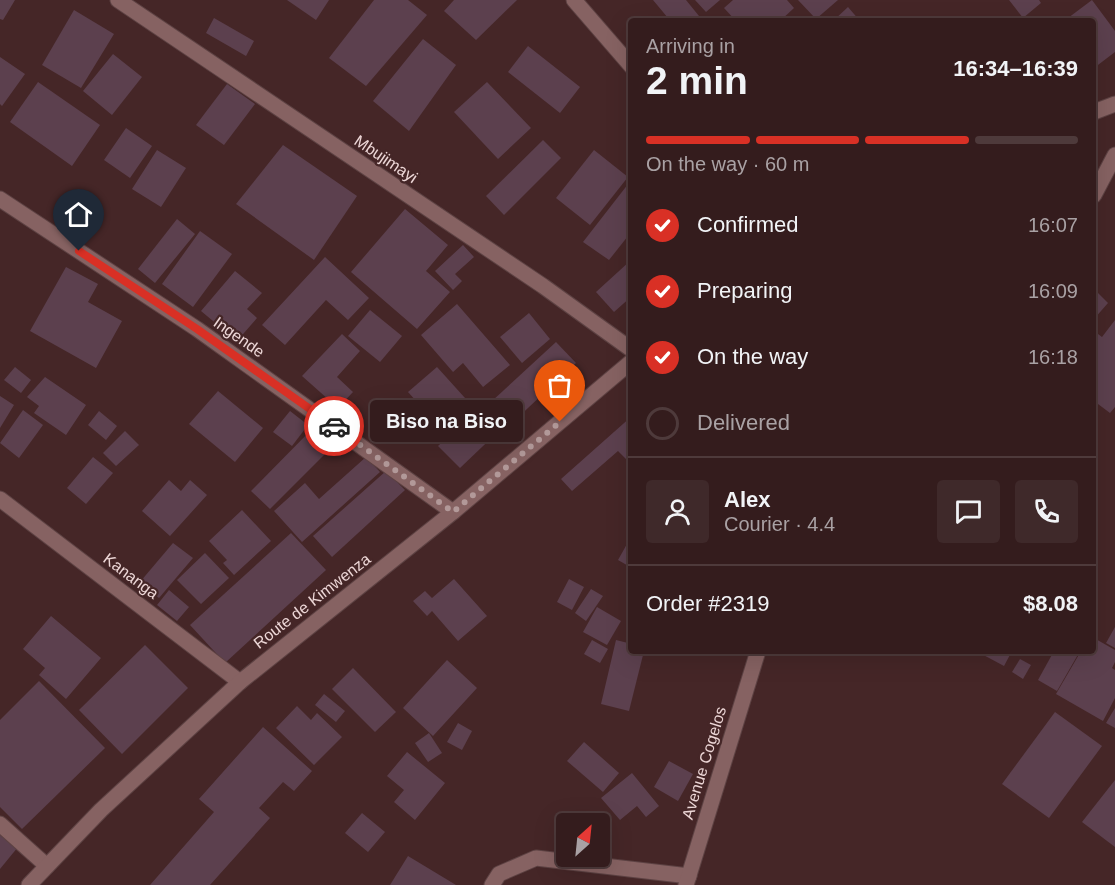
<!DOCTYPE html>
<meta charset="utf-8">
<style>
:root{--surface:#341c1d;--page:#3f292a;--text:#f1f3f6;--muted:#a9a1a4;--line:#4e3a3b;--accent:#d93025}
body{margin:0;font-family:Helvetica,sans-serif;background:var(--page);color:var(--text);height:100vh;display:flex;flex-direction:column;font-size:22px;white-space:nowrap}
*{box-sizing:border-box;margin:0}
p{font-size:20px;color:var(--muted)}
.icon{flex:none;width:33px;height:33px;fill:none;stroke:currentColor;stroke-width:2;stroke-linecap:round;stroke-linejoin:round}
.map{position:relative;flex:1;overflow:hidden}
.sheet{position:absolute;left:628px;top:18px;width:468px;height:636px;display:flex;flex-direction:column;background:var(--surface);border-radius:6px;box-shadow:0 6px 24px #0002,0 0 0 2px var(--line)}
.sheet>*{flex:none}
.needle{width:39px;rotate:27deg}
.fabs{position:absolute;left:556px;top:813px;display:grid;gap:12px}
.fabs a{display:grid;place-items:center;width:54px;height:54px;border-radius:6px;background:var(--surface);box-shadow:0 6px 24px #0002,0 0 0 2px var(--line);font-size:30px}
.pin{position:absolute;display:grid;place-items:center;width:51px;height:51px;color:#fff;margin:-62px -26px;border-radius:50% 50% 50% 0;rotate:-45deg;box-shadow:0 0 6px #0007}
.pin .icon{rotate:45deg}
.courier{position:absolute;display:grid;place-items:center;width:60px;height:60px;margin:-30px;border:4px solid #d93025;border-radius:50%;background:#fff;color:#222;box-shadow:0 2px 8px #0007}
.bubble{position:absolute;height:42px;border-radius:6px;background:var(--surface);box-shadow:0 6px 24px #0002,0 0 0 2px var(--line);font-size:20px;font-weight:800;line-height:42px;text-align:center}
.overview em{font-style:normal;font-weight:800}
.overview div{display:flex;flex-direction:column-reverse}
.overview{display:flex;align-items:center;justify-content:space-between;height:102px;padding:0 18px}
h1{font-size:39px;font-weight:800;line-height:45px}
.bar{display:grid;grid-template-columns:repeat(4,1fr);gap:9px 6px;align-content:center;height:72px;padding:0 18px}
.bar i{height:8px;border-radius:4px;background:var(--line)}
.bar .current{background:var(--accent)}
.bar p{grid-column:span 4}
.line{display:flex;align-items:center;gap:15px;padding:0 18px;border-top:2px solid var(--line)}
.line div{flex:1}
.round{display:grid;place-items:center;flex:none;width:63px;height:63px;border-radius:6px;background:var(--page)}
ol{padding:0 18px;list-style:none}
li{display:flex;align-items:center;gap:18px;height:66px}
li p{margin-inline-start:auto}
li .icon{padding:6px;border-radius:50%;background:var(--accent);color:#fff;stroke-width:4}
li:last-child{color:var(--muted)}
li i{width:33px;height:33px;border:3px solid var(--line);border-radius:50%}
.map>svg:first-child{display:block}
</style>
<div class="map">
<svg width="1115" height="885" viewBox="0 0 1115 885">
<rect width="100%" height="100%" fill="#452627"/>
<g fill="#5c404e">
<polygon points="0,0 15,0 3,20 0,19"/>
<polygon points="287,0 329,0 316,20"/>
<polygon points="374,0 408,0 427,15 366,86 329,58"/>
<polygon points="454,0 517,0 476,40 444,11"/>
<polygon points="653,0 686,0 699,16 694,21 664,21 668,18"/>
<polygon points="695,0 720,0 706,12"/>
<polygon points="733,0 787,0 794,8 780,21 736,21 724,8"/>
<polygon points="798,0 838,0 816,19"/>
<polygon points="1009,0 1039,0 1041,3 1023,18"/>
<polygon points="1092,0 1115,31 1115,52 1094,68 1094,21 1064,21"/>
<polygon points="848,7 860,21 833,21"/>
<polygon points="74,10 114,34 81,88 42,65"/>
<polygon points="214,18 254,41 246,56 206,33"/>
<polygon points="423,39 456,65 409,131 373,101"/>
<polygon points="528,46 580,87 560,113 508,72"/>
<polygon points="113,54 142,77 112,115 83,91"/>
<polygon points="0,57 25,74 2,106 0,104"/>
<polygon points="38,82 100,125 72,166 10,122"/>
<polygon points="487,82 531,128 498,159 454,112"/>
<polygon points="227,84 255,104 224,145 196,125"/>
<polygon points="126,128 152,146 130,178 104,160"/>
<polygon points="543,140 561,158 504,215 486,196"/>
<polygon points="283,145 357,196 314,260 236,204"/>
<polygon points="157,150 186,168 161,207 132,189"/>
<polygon points="594,150 628,177 590,225 556,198"/>
<polygon points="632,179 632,231 609,260 583,242"/>
<polygon points="405,209 448,245 426,271 450,292 417,329 351,272"/>
<polygon points="177,219 195,234 155,283 138,269"/>
<polygon points="200,231 232,254 193,307 162,284"/>
<polygon points="463,245 474,257 455,274 462,281 453,290 435,271"/>
<polygon points="325,257 369,298 348,320 326,300 285,345 262,325"/>
<polygon points="630,261 632,296 614,312 596,292"/>
<polygon points="66,267 98,284 88,302 122,321 96,368 30,331"/>
<polygon points="235,271 262,293 247,309 257,318 237,341 201,311"/>
<polygon points="1094,289 1108,303 1094,319"/>
<polygon points="457,304 510,365 483,387 463,363 453,372 421,335"/>
<polygon points="370,310 402,336 380,362 348,336"/>
<polygon points="529,313 550,339 522,363 500,337"/>
<polygon points="1115,320 1115,407 1110,413 1094,401 1094,331 1102,337"/>
<polygon points="342,334 360,351 337,377 353,392 338,408 302,376"/>
<polygon points="556,342 576,363 512,423 492,401"/>
<polygon points="15,367 31,380 21,393 4,380"/>
<polygon points="437,367 465,398 436,423 408,392"/>
<polygon points="45,377 86,405 66,435 34,413 39,406 27,397"/>
<polygon points="218,391 263,428 235,462 189,424"/>
<polygon points="0,396 14,405 0,428"/>
<polygon points="483,403 504,426 460,468 438,446"/>
<polygon points="23,410 43,425 19,458 0,443"/>
<polygon points="99,411 117,426 106,440 88,425"/>
<polygon points="290,411 308,425 292,446 273,432"/>
<polygon points="632,416 632,465 618,451 572,491 561,479"/>
<polygon points="317,424 336,443 270,509 251,491"/>
<polygon points="125,431 139,445 116,466 103,453"/>
<polygon points="93,457 113,473 86,504 67,488"/>
<polygon points="366,457 380,472 302,542 274,511 305,483 319,499"/>
<polygon points="386,471 405,490 332,557 313,536"/>
<polygon points="169,480 181,491 190,480 207,495 170,536 142,511"/>
<polygon points="242,510 271,541 234,575 223,563 227,560 209,541"/>
<polygon points="291,533 326,570 225,663 190,625"/>
<polygon points="632,535 632,568 618,560"/>
<polygon points="173,543 193,558 159,598 140,582"/>
<polygon points="205,553 229,578 201,604 177,580"/>
<polygon points="454,579 487,616 458,641 432,611 427,616 413,601 425,591 432,598"/>
<polygon points="569,579 584,587 572,610 557,602"/>
<polygon points="591,589 603,596 586,621 575,613"/>
<polygon points="169,590 189,607 177,621 157,605"/>
<polygon points="597,607 621,621 607,645 583,632"/>
<polygon points="51,616 101,658 66,699 39,675 45,668 23,649"/>
<polygon points="1115,627 1115,648 1106,643"/>
<polygon points="1094,638 1115,650 1115,662 1112,668 1115,670 1115,698 1103,721 1056,694 1081,651 1094,651"/>
<polygon points="592,640 608,649 600,663 584,654"/>
<polygon points="616,640 632,644 632,651 644,651 629,711 601,704"/>
<polygon points="145,645 188,688 122,754 79,710"/>
<polygon points="976,651 1012,651 1004,666"/>
<polygon points="1054,651 1080,651 1057,691 1038,680"/>
<polygon points="1020,659 1031,665 1023,679 1012,672"/>
<polygon points="447,660 477,688 433,736 403,708"/>
<polygon points="353,668 396,712 375,732 332,689"/>
<polygon points="39,681 105,748 22,829 0,807 0,720"/>
<polygon points="324,694 345,711 336,722 315,705"/>
<polygon points="297,706 311,720 317,713 342,737 314,765 276,728"/>
<polygon points="1115,708 1115,728 1106,723"/>
<polygon points="1055,712 1102,746 1049,818 1002,784"/>
<polygon points="458,723 472,731 462,750 447,742"/>
<polygon points="263,727 312,771 294,791 283,782 259,808 270,818 210,885 150,885 214,812 199,799"/>
<polygon points="429,733 442,753 428,762 415,743"/>
<polygon points="584,742 619,773 603,792 567,761"/>
<polygon points="407,752 445,783 415,820 394,802 404,790 387,776"/>
<polygon points="669,761 693,774 678,801 654,787"/>
<polygon points="632,773 659,806 646,817 637,806 620,820 601,798"/>
<polygon points="1115,780 1115,847 1082,822"/>
<polygon points="362,813 385,832 368,852 345,833"/>
<polygon points="0,833 18,847 0,869"/>
<polygon points="408,856 456,885 390,885"/>
</g>
<g fill="none" stroke-linecap="round" stroke-linejoin="round">
<defs>
<g id="minor">
<polyline points="118,0 543,286 632,350"/>
<polyline points="574,0 632,67"/>
<polyline points="1094,112 1115,104"/>
<polyline points="1094,195 1115,155"/>
<polyline points="0,199 197,329 453,512"/>
<polyline points="0,499 240,682"/>
<polyline points="0,824 47,866"/>
<polyline points="29,885 101,810 240,682 453,512 632,361"/>
<polyline points="492,885 499,874 536,858 689,876"/>
<polyline points="686,885 758,651"/>
</g>
</defs>
<use href="#minor" stroke="#5d4243" stroke-width="17"/>
<use href="#minor" stroke="#866262" stroke-width="15"/>
</g>
<g fill="none" stroke-linecap="round" stroke-linejoin="round">
<polyline stroke="#b29999" stroke-width="6" stroke-dasharray="0 10.8" points="334,426 453,512 560,422"/>
<polyline stroke="#d93025" stroke-width="8" points="79,251 197,329 334,426"/>
</g>
<g text-anchor="middle" dominant-baseline="central" stroke-width="4.5" stroke-linejoin="round" paint-order="stroke">
<g font-size="16" fill="#edd7d7" stroke="#452627">
<text transform="translate(386 159) rotate(34)">Mbujimayi</text>
<text transform="translate(239 337) rotate(35)">Ingende</text>
<text transform="translate(131 576) rotate(37)">Kananga</text>
<text transform="translate(312 601) rotate(-38)">Route de Kimwenza</text>
<text transform="translate(704 763) rotate(-73)">Avenue Cogelos</text>
</g>
</g>
</svg>
<div class="fabs">
<a><svg class="needle" viewBox="-14 -14 28 28"><path d="M0-13l5 13h-10z" fill="#e53935"/><path d="M0 13l5-13h-10z" fill="#a9a1a4"/></svg></a>
</div>
<div class="pin" style="left:560px;top:422px;background:#ea580c"><svg class="icon" aria-label="bag" viewBox="0 0 24 24"><path d="M5 8h14l-1 12H6zM9 8a3 3 0 0 1 6 0"/></svg></div>
<div class="pin" style="left:79px;top:251px;background:#1f2937"><svg class="icon" aria-label="home" viewBox="0 0 24 24"><path d="M3 11l9-7 9 7M6 9v11h12V9"/></svg></div>
<div class="courier" style="left:334px;top:426px"><svg class="icon" aria-label="car" viewBox="0 0 24 24"><path d="M5 17H2v-5l4-1 3-4h7l3 4 3 1v5h-3M9 17h6M6 11h13"/><circle cx="7" cy="17" r="2"/><circle cx="17" cy="17" r="2"/></svg></div>
<div class="bubble" style="left:370px;top:400px;width:153px">Biso na Biso</div>
<section class="sheet">
<div class="overview"><div><h1>2 min</h1><p>Arriving in</p></div><em>16:34–16:39</em></div>
<div class="bar"><i class="current"></i><i class="current"></i><i class="current"></i><i></i><p>On the way · 60 m</p></div>
<ol>
<li><svg class="icon" aria-label="check" viewBox="0 0 24 24"><path d="M5 12l5 5 9-10"/></svg>Confirmed<p>16:07</p></li>
<li><svg class="icon" aria-label="check" viewBox="0 0 24 24"><path d="M5 12l5 5 9-10"/></svg>Preparing<p>16:09</p></li>
<li><svg class="icon" aria-label="check" viewBox="0 0 24 24"><path d="M5 12l5 5 9-10"/></svg>On the way<p>16:18</p></li>
<li><i></i>Delivered</li>
</ol>
<div class="line" style="height:108px"><a class="round"><svg class="icon" aria-label="person" viewBox="0 0 24 24"><circle cx="12" cy="8" r="4"/><path d="M4 21q1-7 8-7t8 7"/></svg></a><div><b>Alex</b><p>Courier · 4.4</p></div><a class="round"><svg class="icon" aria-label="chat" viewBox="0 0 24 24"><path d="M4 5h16v11H9l-5 4z"/></svg></a><a class="round"><svg class="icon" aria-label="phone" viewBox="0 0 24 24"><path d="M5 4h4l2 5-3 2q2 4 5 5l2-3 5 2v4C11 20 4 13 5 4z"/></svg></a></div>
<div class="line" style="height:78px"><div>Order #2319</div><b>$8.08</b></div>
</section>
</div>
